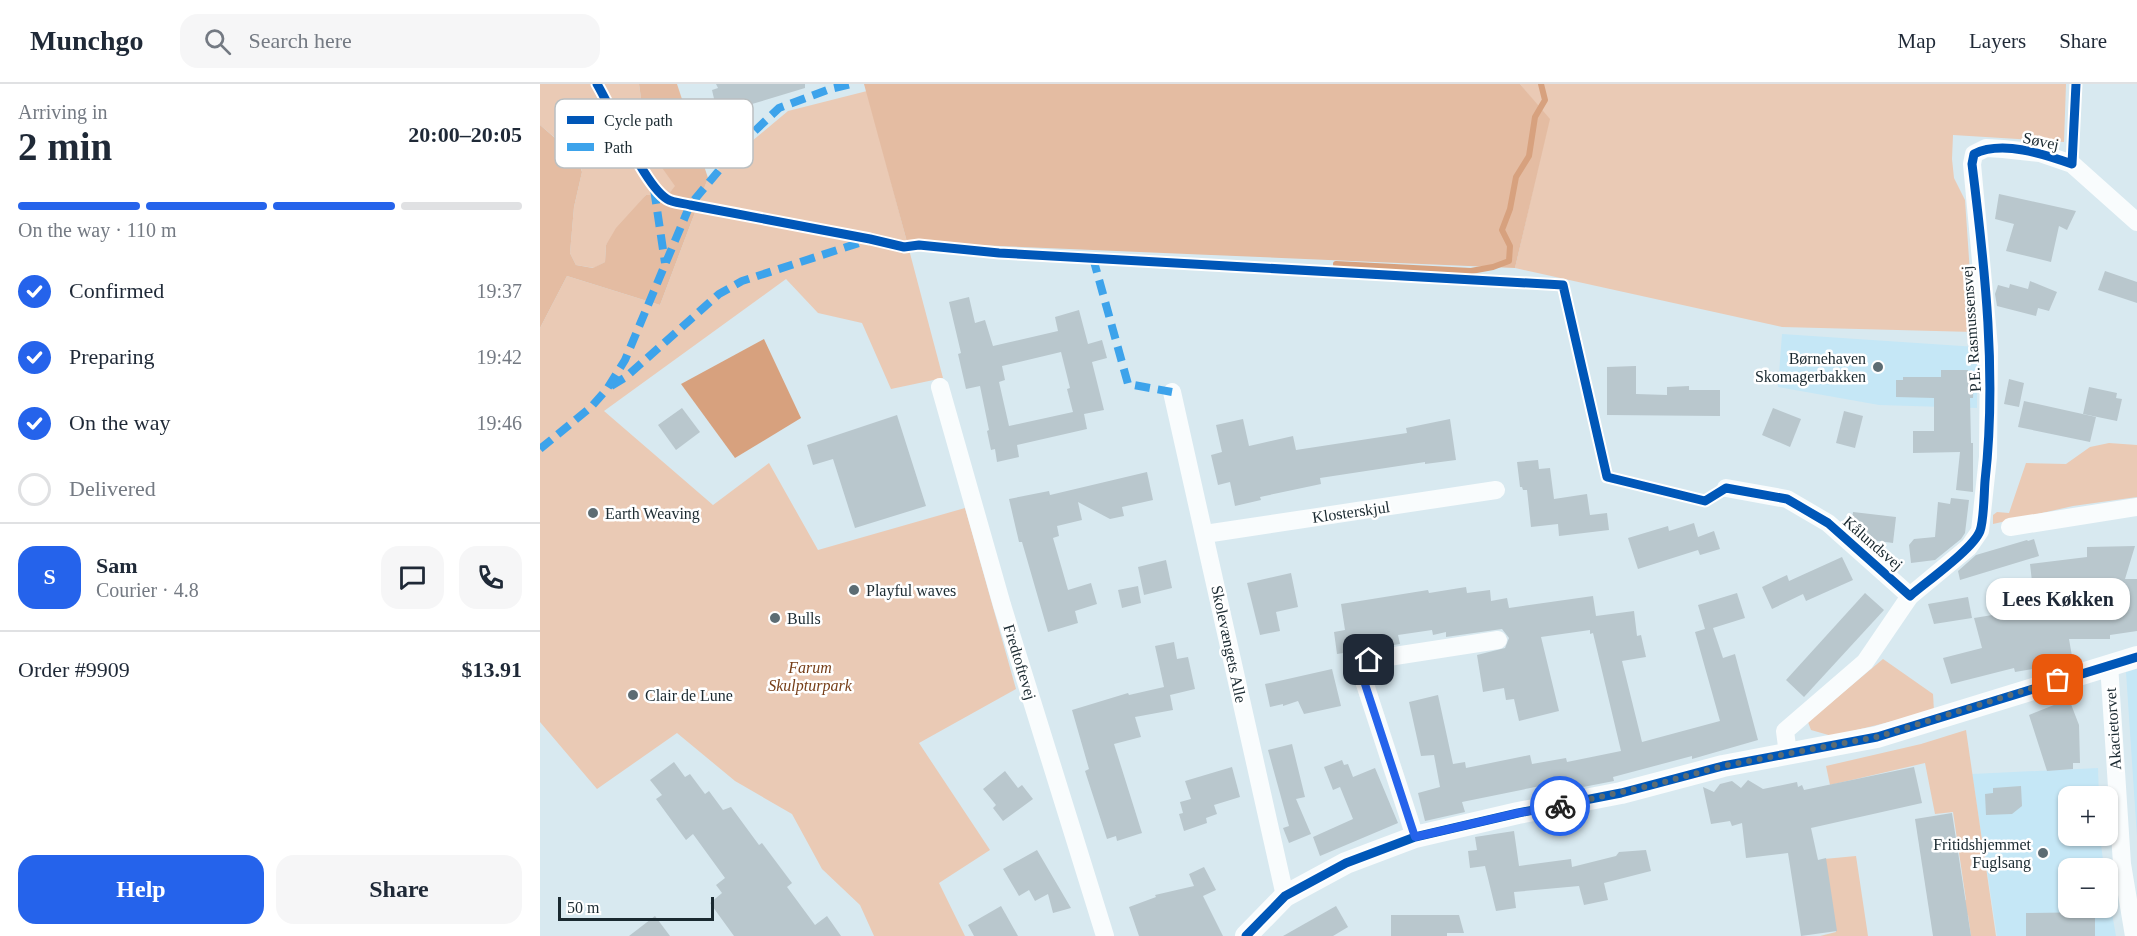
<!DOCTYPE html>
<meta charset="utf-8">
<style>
:root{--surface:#fff;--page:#f6f6f7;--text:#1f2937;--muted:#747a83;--line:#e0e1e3;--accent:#2563eb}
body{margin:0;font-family:"Times New Roman",serif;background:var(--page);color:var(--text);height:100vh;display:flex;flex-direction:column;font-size:22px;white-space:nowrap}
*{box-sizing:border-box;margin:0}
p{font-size:20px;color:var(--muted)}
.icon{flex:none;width:33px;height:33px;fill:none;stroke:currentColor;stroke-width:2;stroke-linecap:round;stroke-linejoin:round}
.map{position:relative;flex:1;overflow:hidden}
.drawer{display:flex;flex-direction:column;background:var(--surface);width:540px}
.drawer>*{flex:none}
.controls{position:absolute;left:1518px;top:702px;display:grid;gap:12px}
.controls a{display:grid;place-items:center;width:60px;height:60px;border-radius:12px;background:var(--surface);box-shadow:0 2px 4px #0004;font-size:30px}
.scale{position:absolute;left:18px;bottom:15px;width:156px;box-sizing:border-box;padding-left:6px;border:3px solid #1a2930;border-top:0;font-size:16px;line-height:21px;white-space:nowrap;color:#1a2930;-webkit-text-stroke:4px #fff;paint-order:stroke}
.pin{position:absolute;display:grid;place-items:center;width:51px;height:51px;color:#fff;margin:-26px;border-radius:12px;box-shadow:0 3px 9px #0006}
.courier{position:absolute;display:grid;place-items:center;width:60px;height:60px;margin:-30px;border:4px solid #2563eb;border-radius:50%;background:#fff;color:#222;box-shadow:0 2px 8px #0007}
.bubble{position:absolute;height:42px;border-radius:18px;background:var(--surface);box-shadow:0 2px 4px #0004;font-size:20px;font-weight:800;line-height:42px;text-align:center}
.overview em{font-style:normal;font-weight:800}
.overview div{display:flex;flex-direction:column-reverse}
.overview{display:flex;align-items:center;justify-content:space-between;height:102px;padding:0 18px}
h1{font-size:39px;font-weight:800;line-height:45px}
.bar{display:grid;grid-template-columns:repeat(4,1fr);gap:9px 6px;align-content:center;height:72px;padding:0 18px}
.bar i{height:8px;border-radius:4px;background:var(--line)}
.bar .on{background:var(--accent)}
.bar p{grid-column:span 4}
.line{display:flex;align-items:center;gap:15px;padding:0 18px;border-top:2px solid var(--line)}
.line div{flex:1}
.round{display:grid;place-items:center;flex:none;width:63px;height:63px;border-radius:18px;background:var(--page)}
ol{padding:0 18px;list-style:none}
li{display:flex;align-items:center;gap:18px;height:66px}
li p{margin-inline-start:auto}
li .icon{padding:6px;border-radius:50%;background:var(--accent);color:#fff;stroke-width:4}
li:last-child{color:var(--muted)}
li i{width:33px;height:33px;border:3px solid var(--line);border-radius:50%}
.primary-button{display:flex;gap:12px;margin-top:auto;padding:12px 18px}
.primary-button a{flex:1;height:69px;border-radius:18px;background:var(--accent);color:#fff;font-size:24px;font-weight:800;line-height:69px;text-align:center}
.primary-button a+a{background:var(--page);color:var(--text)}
header{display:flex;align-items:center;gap:36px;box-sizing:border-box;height:84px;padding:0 30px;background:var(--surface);border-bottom:2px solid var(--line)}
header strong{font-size:28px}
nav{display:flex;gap:33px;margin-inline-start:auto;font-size:21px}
.search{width:420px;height:54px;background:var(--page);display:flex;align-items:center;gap:15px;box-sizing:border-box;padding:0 21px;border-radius:18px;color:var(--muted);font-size:22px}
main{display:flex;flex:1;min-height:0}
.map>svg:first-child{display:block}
</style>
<header>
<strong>Munchgo</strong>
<div class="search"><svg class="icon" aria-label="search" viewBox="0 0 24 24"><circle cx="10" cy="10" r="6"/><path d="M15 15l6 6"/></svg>Search here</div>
<nav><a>Map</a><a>Layers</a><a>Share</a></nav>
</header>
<main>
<section class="drawer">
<div class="overview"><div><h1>2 min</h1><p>Arriving in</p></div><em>20:00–20:05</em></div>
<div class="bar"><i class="on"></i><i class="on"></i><i class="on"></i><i></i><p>On the way · 110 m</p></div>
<ol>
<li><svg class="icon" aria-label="check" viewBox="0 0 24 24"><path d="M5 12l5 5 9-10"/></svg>Confirmed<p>19:37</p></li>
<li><svg class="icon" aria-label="check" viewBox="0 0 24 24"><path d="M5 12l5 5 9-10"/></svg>Preparing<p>19:42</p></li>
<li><svg class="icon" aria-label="check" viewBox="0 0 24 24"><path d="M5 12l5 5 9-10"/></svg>On the way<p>19:46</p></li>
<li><i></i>Delivered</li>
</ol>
<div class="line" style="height:108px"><b class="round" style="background:var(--accent);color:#fff">S</b><div><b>Sam</b><p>Courier · 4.8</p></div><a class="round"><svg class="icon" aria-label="chat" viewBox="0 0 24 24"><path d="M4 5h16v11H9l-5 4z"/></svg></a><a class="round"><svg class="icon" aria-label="phone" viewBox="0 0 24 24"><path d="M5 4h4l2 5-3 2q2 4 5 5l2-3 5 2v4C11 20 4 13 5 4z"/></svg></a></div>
<div class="line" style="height:78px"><div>Order #9909</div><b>$13.91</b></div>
<div class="primary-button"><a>Help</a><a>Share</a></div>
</section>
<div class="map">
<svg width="1597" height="852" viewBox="0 0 1597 852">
<rect width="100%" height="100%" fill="#d8e9f0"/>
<g fill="#c5e7f6">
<polygon points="1242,250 1437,263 1437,324 1339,321 1238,303"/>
<polygon points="1597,585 1597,753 1586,588"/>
<polygon points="1558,684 1559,712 1528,712 1528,752 1560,752 1564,784 1528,784 1528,824 1568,824 1568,807 1576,852 1457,852 1432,690"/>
</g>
<g fill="#eacab5">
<polygon points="0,0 99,0 108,63 136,102 128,111 106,111 66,161 65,178 54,184 36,181 30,169 34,123 42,88 38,73 0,41"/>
<polygon points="980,0 1526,0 1524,58 1413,51 1412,75 1414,94 1425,116 1434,248 1242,243 975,184 1009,36"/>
<polygon points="327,7 403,294 351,305 322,239 278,229 246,195 64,327 173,421 229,379 278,466 425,424 476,605 379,659 450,766 399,799 425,852 334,852 320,821 282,785 252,730 195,697 137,649 57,705 0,638 0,244 27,192 120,221 168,94 248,27"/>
<polygon points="1569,359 1597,361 1597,413 1533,422 1453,440 1453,431 1457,428 1469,429 1486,379 1526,380 1550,363"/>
<polygon points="1343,575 1393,610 1394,627 1292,652 1271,646 1268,638"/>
<polygon points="1426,646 1456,852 1431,852 1428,831 1414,833 1412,819 1426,816 1413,728 1395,730 1385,679 1290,701 1286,682 1381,660"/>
<polygon points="1316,772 1328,852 1280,852 1296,848 1284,775"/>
</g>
<g fill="#e4bca2">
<polygon points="99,0 137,0 168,94 120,221 27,192 0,244 0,41 37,73 42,88 34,123 30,169 36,181 53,184 65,178 66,161 76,144 106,111 128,111 135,102 108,64"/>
<polygon points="324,0 980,0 1010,35 975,184 367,158"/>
</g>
<polygon fill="#d7a17e" points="224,255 261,334 195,374 141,300"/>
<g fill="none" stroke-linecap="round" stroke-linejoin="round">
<polyline stroke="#d7a17e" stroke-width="6" points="796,180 931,187 953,183 969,177 970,162 962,146 970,125 976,93 989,72 995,33 1005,16 1001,0"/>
</g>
<g fill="#b9c7cd" fill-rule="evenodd">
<polygon points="176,0 265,0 265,4 212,20 213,25 168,38 163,22 175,19 172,6 178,4"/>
<polygon points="1459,110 1536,127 1527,146 1519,142 1511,178 1466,167 1474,140 1455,135"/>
<polygon points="1565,187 1597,198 1597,219 1558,206"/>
<polygon points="1490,197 1517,208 1509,227 1498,224 1496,232 1457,222 1455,210 1458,201 1469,204 1470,200 1488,205"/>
<path d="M 429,213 L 435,239 L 445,236 L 453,262 L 518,247 L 515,233 L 539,226 L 548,260 L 562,256 L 567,274 L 552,278 L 564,326 L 544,330 L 547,345 L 477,361 L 479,373 L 457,378 L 455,365 L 451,366 L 447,347 L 449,346 L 440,302 L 426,305 L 418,270 L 421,269 L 409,218 ZM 521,268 L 530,304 L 527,305 L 533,328 L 469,342 L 459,298 L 465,296 L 462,282 Z"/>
<polygon points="1096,282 1096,310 1127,311 1127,303 1149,302 1149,306 1180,306 1180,332 1067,331 1067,283"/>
<polygon points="1401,286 1428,286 1428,293 1434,293 1433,314 1430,314 1431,359 1433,359 1433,408 1416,406 1420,368 1373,369 1373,347 1394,347 1394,314 1356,313 1356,296 1363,296 1363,293 1401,293"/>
<polygon points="1469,295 1484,299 1479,323 1464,320"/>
<polygon points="1549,303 1577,309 1576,314 1582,315 1577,337 1543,330"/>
<polygon points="1484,317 1556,333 1550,358 1478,343"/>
<polygon points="142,324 160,348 136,366 118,341"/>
<polygon points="1233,324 1261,335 1250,363 1222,351"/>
<polygon points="1304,327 1323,332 1315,364 1296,359"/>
<polygon points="357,331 386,422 315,444 293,375 273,381 267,361"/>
<polygon points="703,335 709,362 753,352 756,366 867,349 866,344 910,335 916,376 885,380 885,378 780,394 781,400 720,413 721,416 695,422 690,398 678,401 671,371 682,368 676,341"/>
<polygon points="998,376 999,385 1010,384 1014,415 1047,410 1050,431 1067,429 1069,446 1019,452 1018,440 991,443 987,406 983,406 982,403 980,403 977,378"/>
<polygon points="607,388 613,416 582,423 584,432 570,435 538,418 542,436 517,442 519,452 513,454 528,506 551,499 557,520 535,527 538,539 508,548 482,458 479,458 469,415 509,407 510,411"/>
<polygon points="1411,414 1429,416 1425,449 1421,455 1395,476 1371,479 1369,461 1374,455 1395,453 1398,418 1410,420"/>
<polygon points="1313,428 1356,433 1353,459 1323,455 1311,444"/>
<polygon points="1154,439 1158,453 1174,447 1180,465 1160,471 1158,466 1098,485 1088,454 1128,442 1129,447"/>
<polygon points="1494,455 1499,472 1420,496 1418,487 1436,471 1487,456 1488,457"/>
<polygon points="1595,462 1585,495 1597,495 1597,547 1570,551 1570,555 1529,555 1533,578 1475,588 1474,584 1411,600 1403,574 1442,564 1434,534 1495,524 1490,480 1547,473 1547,463"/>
<polygon points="1302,473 1313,496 1266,517 1263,510 1232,525 1222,503 1247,491 1249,497"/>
<polygon points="626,476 632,504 604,511 598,483"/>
<polygon points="751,489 758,523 736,528 740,547 720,551 707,499"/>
<polygon points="598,502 601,519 582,524 578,506"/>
<polygon points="926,503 927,509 950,506 951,517 967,514 969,524 1053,512 1056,532 1094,527 1097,552 1101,551 1106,573 1082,577 1102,658 1180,637 1155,548 1165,545 1158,521 1197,509 1205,534 1173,544 1183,574 1195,570 1218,656 1152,675 1152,672 1073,693 1074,697 1012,709 1010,700 922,718 925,728 885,737 878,709 900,703 894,671 881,672 869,618 898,611 913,680 925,678 926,684 990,671 992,680 1026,674 1027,678 1081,667 1053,549 1050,550 1050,546 1001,553 1019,627 979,637 974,615 966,616 964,604 943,608 937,571 965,564 969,554 962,545 906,553 906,548 893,551 892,546 858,551 860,560 797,570 794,548 805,546 801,520 888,506 889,509"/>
<polygon points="1325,509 1344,526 1264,613 1246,596"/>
<polygon points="1428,513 1432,534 1394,540 1388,520"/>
<polygon points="634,558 637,575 648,573 655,605 630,611 633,626 595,633 601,653 574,660 602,749 577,757 576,752 567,755 545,687 549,685 532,626 588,609 589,611 624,603 615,562"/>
<polygon points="792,585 801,622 764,630 758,617 743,622 743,620 730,623 725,600"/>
<polygon points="1529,615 1539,641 1540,679 1533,679 1533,685 1507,687 1489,631"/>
<polygon points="752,660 765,713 756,715 771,750 749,759 743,744 749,742 728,666"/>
<polygon points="802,676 804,681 808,680 813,693 835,684 858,739 780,772 773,753 813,735 800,703 793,706 784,683"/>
<polygon points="134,678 145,693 150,690 165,710 169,707 183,726 191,723 219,761 222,759 252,799 247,803 275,841 287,832 301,852 194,852 170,819 182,809 176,801 185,794 153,750 146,756 116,715 122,711 110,696"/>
<polygon points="692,683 700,713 674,721 677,730 666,734 667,739 644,747 639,730 643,729 640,718 651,715 645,697"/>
<polygon points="1374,683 1382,719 1271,744 1278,776 1286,774 1297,847 1261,852 1248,769 1206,774 1202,739 1192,742 1190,737 1171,740 1163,703 1174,708 1180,700 1192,697 1201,704 1208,696 1223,705 1257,698 1258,703 1262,701 1264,706"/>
<polygon points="465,687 478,704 482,701 493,715 463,737 453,724 456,721 443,705"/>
<polygon points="1481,702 1482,722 1472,730 1446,731 1445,710 1453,709 1453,704"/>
<polygon points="1412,729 1431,852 1393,852 1375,735"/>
<polygon points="974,747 979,782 1031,775 1032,783 1076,772 1079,768 1106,766 1111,787 1064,799 1068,816 1044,821 1039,802 974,808 976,824 956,827 945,782 930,784 928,767 937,766 935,753"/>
<polygon points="497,766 504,778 531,824 513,829 508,810 495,817 489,806 479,812 463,785"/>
<polygon points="664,783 676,806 663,812 683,852 599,852 589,823 616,813 615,811 654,802 649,790"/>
<polygon points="461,822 478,852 434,852 428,841"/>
<polygon points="796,822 808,843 793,852 743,852"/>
<polygon points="1555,828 1555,852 1486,852 1486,829"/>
<polygon points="851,831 919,831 924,849 907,849 907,852 851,852"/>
<polygon points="115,832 130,852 89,852"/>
</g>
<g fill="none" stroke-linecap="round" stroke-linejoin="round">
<g stroke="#f9fcfd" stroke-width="18">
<polyline points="400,303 462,521 565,852"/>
<polyline points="632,308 745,812"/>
<polyline points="1186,404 1247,415 1288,439 1370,512"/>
<polyline points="1470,443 1597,423"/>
<polyline points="665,450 956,406"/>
<polyline points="1569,580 1582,780 1594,852"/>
<polyline points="1248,670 1245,647 1325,578 1370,512 1429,463 1440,447 1448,373 1449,263 1432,80 1434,70 1446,64 1463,65 1500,69 1532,80 1597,138"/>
<polyline points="875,753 822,591 829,576 958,556"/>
</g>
<polyline stroke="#f9fcfd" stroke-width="22" points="706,852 745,812 806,779 875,753 978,729 1081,709 1183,682 1337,653 1597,573"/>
<g stroke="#3da3eb" stroke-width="8" stroke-dasharray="15 8" stroke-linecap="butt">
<polyline points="114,105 125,179"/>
<polyline points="553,174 588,300 632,308"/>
<polyline points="71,302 86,293 179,210 202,197 325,157"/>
<polyline points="0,365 51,323 67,305 85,276 150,121 202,59 239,24 290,5 312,0"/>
</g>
<defs>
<g id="cycleway">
<path d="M 57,0 C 73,27 104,101 127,115 C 133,119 143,119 150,121 L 330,155 L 364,163 L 379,161 L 459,169 L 1023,201 L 1067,393 L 1165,417 L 1186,404 L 1247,415 L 1288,439 L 1370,512 C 1386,498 1433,465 1440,447 C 1444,436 1444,410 1445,397 C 1457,292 1445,184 1432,80 L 1434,70 C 1462,56 1504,70 1532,80 L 1536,0"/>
<polyline points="706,852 745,812 806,779 875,753 978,729 1081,709 1183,682 1337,653 1597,573"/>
</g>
</defs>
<use href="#cycleway" stroke="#fff" stroke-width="13"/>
<use href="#cycleway" stroke="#0057b8" stroke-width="9"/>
</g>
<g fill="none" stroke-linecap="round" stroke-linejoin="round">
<polyline stroke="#5c6c73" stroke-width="6" stroke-dasharray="0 10.8" points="1020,722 1113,701 1183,682 1337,653 1518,596"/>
<polyline stroke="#2563eb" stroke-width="8" points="829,576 822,591 875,753 978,729 1020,722"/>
</g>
<g fill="#5c6c73" stroke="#fff" stroke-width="2">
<circle cx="1338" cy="283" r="6"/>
<circle cx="53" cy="429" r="6"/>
<circle cx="314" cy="506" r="6"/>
<circle cx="235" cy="534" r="6"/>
<circle cx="93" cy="611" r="6"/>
<circle cx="1503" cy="769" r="6"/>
</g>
<g text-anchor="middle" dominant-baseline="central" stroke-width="5" stroke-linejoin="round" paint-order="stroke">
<g font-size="16" fill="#1a2930" stroke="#fff">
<text transform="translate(1501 57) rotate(12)">Søvej</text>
<text transform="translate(1431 245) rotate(-94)">P.E. Rasmussensvej</text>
<text transform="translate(811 428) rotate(-8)">Klosterskjul</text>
<text transform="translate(1333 459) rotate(41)">Kålundsvej</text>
<text transform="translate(689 560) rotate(78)">Skolevængets Alle</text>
<text transform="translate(480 578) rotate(73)">Fredtoftevej</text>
<text transform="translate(1573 645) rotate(-94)">Akacietorvet</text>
</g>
<g font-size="16" fill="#1a2930" stroke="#fff" text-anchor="start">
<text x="1326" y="274" text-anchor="end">Børnehaven<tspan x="1326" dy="18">Skomagerbakken</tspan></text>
<text x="65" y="429">Earth Weaving</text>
<text x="326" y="506">Playful waves</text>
<text x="247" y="534">Bulls</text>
<text x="105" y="611">Clair de Lune</text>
<text x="1491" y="760" text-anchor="end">Fritidshjemmet<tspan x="1491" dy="18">Fuglsang</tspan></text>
</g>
<g font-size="16" font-style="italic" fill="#763e18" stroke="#fff">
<text x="270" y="583">Farum<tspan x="270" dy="18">Skulpturpark</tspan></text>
</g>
</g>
<rect x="15" y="15" width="198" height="69" rx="9" fill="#fff" stroke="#babfc1" stroke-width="1.5"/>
<rect x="27" y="32" width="27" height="8" fill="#0057b8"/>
<rect x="27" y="59" width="27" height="8" fill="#3da3eb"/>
<g font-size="16" fill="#1a2930">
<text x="64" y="42">Cycle path</text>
<text x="64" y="69">Path</text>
</g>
</svg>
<div class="controls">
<a>+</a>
<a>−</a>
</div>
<div class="scale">50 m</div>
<div class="pin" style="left:1518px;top:596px;background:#ea580c"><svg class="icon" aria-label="bag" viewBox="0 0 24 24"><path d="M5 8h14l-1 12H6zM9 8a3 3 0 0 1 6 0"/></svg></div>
<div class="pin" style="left:829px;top:576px;background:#1f2937"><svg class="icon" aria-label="home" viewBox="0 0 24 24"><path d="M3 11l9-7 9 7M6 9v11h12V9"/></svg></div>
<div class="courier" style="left:1020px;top:722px"><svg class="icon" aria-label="bike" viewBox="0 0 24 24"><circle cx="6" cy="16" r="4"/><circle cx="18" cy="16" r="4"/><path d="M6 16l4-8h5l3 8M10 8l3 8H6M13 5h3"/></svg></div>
<div class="bubble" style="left:1446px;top:494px;width:144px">Lees Køkken</div>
</div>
</main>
